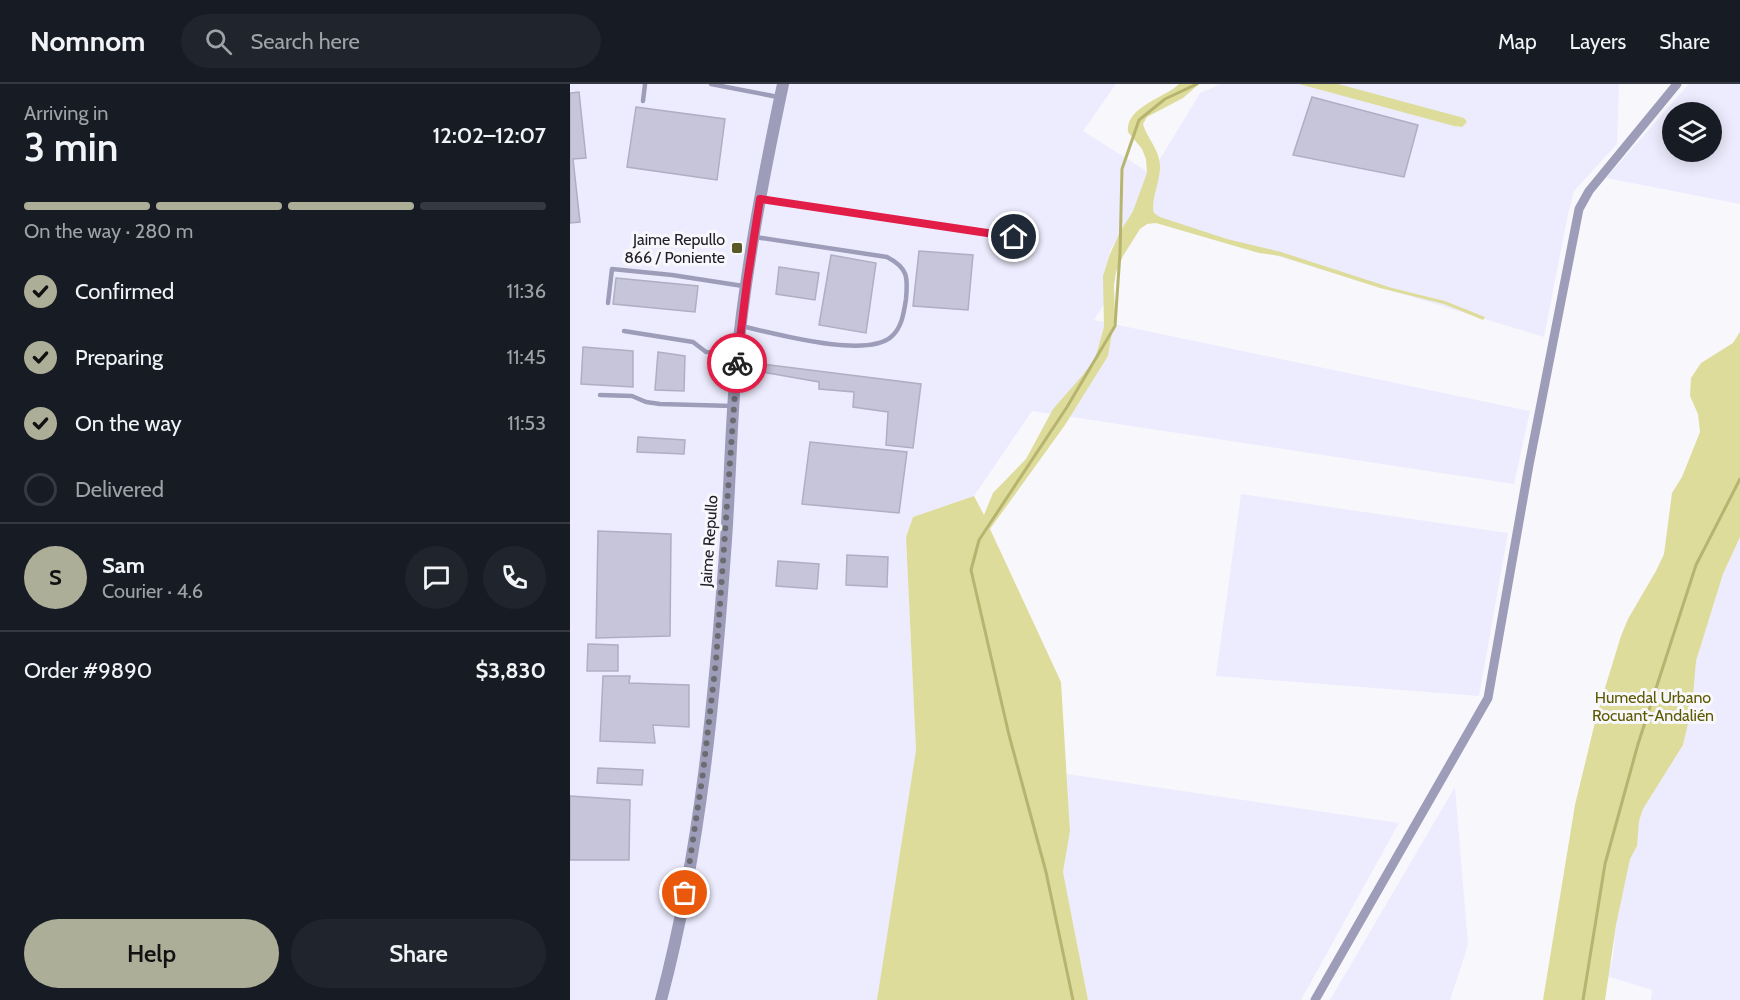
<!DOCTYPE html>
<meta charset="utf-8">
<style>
:root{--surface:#171b24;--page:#20242c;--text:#f1f3f6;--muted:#9ea1a6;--line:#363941;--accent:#adae98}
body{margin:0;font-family:Cabin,sans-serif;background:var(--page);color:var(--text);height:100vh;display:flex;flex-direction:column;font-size:22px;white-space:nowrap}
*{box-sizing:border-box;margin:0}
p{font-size:20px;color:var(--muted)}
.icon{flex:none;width:33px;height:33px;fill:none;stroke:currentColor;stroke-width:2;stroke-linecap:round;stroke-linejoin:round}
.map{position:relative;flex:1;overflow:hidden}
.side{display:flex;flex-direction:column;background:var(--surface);width:570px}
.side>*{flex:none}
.fabs{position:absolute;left:1092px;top:18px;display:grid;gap:12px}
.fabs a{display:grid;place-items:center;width:60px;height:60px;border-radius:50%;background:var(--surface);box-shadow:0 3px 15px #0003;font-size:30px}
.pin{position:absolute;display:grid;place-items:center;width:51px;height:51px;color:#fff;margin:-26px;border:3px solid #fff;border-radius:50%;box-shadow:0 2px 6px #0007}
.courier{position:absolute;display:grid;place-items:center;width:60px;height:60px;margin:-30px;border:4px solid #e11d48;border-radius:50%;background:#fff;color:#222;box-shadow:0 2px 8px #0007}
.summary em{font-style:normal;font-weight:600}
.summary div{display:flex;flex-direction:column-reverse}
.summary{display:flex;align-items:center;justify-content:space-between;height:102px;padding:0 24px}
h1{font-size:39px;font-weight:600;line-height:45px}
.bar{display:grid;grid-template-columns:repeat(4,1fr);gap:9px 6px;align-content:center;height:72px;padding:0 24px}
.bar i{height:8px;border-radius:4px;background:var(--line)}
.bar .current{background:var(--accent)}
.bar p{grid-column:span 4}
.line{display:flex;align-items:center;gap:15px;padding:0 24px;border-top:2px solid var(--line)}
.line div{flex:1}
.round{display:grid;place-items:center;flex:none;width:63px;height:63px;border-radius:32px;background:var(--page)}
ol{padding:0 24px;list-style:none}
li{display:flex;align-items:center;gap:18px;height:66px}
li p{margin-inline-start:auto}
li .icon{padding:6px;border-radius:50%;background:var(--accent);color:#111;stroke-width:4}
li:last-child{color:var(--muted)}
li i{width:33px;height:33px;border:3px solid var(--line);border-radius:50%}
.primary-button{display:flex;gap:12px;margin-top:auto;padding:12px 24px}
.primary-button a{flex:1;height:69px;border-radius:36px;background:var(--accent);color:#111;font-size:24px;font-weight:600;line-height:69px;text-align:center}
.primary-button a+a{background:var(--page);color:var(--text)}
header{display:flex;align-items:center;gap:36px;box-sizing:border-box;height:84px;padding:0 30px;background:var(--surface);border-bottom:2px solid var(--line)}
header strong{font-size:28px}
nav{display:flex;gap:33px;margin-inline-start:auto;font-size:21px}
.search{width:420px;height:54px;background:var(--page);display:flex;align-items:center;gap:15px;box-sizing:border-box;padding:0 21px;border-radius:33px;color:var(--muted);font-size:22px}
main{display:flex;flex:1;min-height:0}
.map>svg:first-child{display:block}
</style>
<header>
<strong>Nomnom</strong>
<div class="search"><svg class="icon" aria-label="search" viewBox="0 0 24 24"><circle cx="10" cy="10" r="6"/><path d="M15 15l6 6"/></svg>Search here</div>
<nav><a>Map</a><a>Layers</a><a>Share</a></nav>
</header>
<main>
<section class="side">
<div class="summary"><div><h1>3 min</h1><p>Arriving in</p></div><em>12:02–12:07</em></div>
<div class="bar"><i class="current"></i><i class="current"></i><i class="current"></i><i></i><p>On the way · 280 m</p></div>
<ol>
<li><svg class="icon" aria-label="check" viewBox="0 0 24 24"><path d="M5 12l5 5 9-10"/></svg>Confirmed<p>11:36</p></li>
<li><svg class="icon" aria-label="check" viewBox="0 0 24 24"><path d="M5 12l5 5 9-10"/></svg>Preparing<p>11:45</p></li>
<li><svg class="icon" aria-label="check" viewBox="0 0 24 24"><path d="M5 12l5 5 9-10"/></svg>On the way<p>11:53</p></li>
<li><i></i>Delivered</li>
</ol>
<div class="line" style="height:108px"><b class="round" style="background:var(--accent);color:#111">S</b><div><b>Sam</b><p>Courier · 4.6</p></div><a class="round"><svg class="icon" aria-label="chat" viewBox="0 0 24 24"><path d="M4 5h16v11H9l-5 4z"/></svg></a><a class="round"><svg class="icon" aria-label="phone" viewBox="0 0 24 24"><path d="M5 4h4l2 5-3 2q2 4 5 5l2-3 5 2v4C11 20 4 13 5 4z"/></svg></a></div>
<div class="line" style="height:78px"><div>Order #9890</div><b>$3,830</b></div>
<div class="primary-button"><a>Help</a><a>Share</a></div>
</section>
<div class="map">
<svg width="1170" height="916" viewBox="0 0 1170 916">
<rect width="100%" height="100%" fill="#f8f7fc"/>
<g fill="#edecfe" fill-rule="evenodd">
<polygon points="0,0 546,0 513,47 581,90 630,9 651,0 1049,0 1047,60 1004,107 998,130 974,253 562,128 540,167 535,219 524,236 960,327 944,400 462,327 404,412 343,433 336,453 346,666 307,916 0,916"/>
<path d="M 1119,0 L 1170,0 L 1170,120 L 1036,94 ZM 1102,28 L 1142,28 L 1142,68 L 1102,68 Z"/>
<polygon points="671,410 938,449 909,612 646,592"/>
<polygon points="1170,453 1170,916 1081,916 1082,906 1037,892 1043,874 1046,837 1067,743 1073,725 1113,661 1122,623 1123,586 1153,490"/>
<polygon points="497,690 829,739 731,916 518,916 493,788 500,747"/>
<polygon points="885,703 898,861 880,916 760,916"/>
</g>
<g fill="#dddc9b">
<path d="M 609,0 L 629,0 L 613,14 L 577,33 L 573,40 C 577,54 589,65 590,81 C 591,96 580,117 584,129 L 590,133 L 657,155 L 711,168 L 822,204 L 875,217 L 915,233 L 913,236 L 874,220 L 810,204 L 710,172 L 689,169 L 586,139 L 577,140 L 570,145 L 553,172 L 546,188 L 544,201 L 545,232 L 538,272 L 495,341 L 420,445 L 491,598 L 500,747 L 493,788 L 518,916 L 307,916 L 346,666 L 336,453 L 343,433 L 404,412 L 414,431 L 423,409 L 456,375 L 483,325 L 512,292 L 525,275 L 534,243 L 533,192 L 540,170 L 550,148 L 563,127 L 577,89 L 576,75 L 572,65 L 558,48 C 555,23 595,14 609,0 Z"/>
<polygon points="729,0 768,0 894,34 897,38 892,43 884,42"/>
<polygon points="1170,248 1170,453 1153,490 1126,577 1122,623 1113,661 1073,725 1069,737 1067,762 1060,775 1046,841 1035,916 973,916 1005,721 1027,630 1051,552 1058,535 1086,487 1094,470 1102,409 1112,393 1130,348 1128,330 1120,312 1121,294 1131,279 1163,259"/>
</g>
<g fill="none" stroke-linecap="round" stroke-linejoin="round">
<g stroke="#b6b46e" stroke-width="3">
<polyline points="503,916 476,788 439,651 401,486 409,456 497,323 545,242 550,169 552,85 569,36 595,15 627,0"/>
<polyline points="1013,916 1035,780 1068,660 1126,481 1170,395"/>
</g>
</g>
<g fill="#c6c5da" stroke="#afaec2" stroke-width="1.5">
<polygon points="9,8 16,74 3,75 10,138 0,139 0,9"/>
<polygon points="742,13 848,41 834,93 723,71"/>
<polygon points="66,23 155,35 147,96 57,83"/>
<polygon points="349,167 403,171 398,226 343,222"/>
<polygon points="261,171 306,179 296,249 249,241"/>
<polygon points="209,183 249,189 245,216 206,210"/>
<polygon points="46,194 128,202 125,228 43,220"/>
<polygon points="13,263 63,267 63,303 11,300"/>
<polygon points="88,268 115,272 114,307 85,306"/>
<polygon points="185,279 351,300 343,364 316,361 318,328 283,323 284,308 249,305 249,298 186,287"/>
<polygon points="68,353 115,356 114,370 67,368"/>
<polygon points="240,358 337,368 329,429 232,420"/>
<polygon points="28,447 101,450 100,552 26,554"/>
<polygon points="277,471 318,473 317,503 276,501"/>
<polygon points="208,477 249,480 247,505 206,502"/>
<polygon points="18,560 48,561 48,587 17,587"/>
<polygon points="33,592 60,592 59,599 119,601 119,643 83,641 85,659 30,657"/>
<polygon points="28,684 73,686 72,701 27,699"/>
<polygon points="0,712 60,716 59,776 0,776"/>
</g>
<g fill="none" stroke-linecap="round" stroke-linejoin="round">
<g stroke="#9e9db9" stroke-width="4.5">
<polyline points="141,0 208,13"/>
<polyline points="73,17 75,0"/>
<polyline points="192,115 444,153"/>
<polyline points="38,219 42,185 102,191 173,202"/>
<path d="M 171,242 C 203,249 295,275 321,253 C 332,244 334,228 336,215 C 338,193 338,184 317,173 L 185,153"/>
<polyline points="54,247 123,258 136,268 168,269"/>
<polyline points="30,311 62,312 76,318 90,320 163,322"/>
</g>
<polyline stroke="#9e9db9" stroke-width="9" points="745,916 918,614 959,381 1009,125 1019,107 1107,0"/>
<path stroke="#9e9db9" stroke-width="12" d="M 91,916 C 131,766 145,610 156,456 C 160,399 161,341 166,284 C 175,188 193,94 213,0"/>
</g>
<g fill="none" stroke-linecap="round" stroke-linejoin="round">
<polyline stroke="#6c6b72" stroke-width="6" stroke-dasharray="0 10.8" points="115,809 133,689 146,577 167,279"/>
<polyline stroke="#e11d48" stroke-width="8" points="167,279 177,198 190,115 444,153"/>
</g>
<rect fill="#5a5926" stroke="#f8f7fc" stroke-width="2" x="161" y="158" width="12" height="12" rx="3"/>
<g text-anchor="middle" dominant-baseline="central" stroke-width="6" stroke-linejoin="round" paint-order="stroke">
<g font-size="16" fill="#212028" stroke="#f8f7fc" text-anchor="end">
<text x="155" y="155">Jaime Repullo<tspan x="155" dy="18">866 / Poniente</tspan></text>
</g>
<g font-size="16" fill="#212028" stroke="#f8f7fc">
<text transform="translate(139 457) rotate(-86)">Jaime Repullo</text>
</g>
<g font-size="16" fill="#5c5900" stroke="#f8f7fc">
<text x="1083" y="613">Humedal Urbano<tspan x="1083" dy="18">Rocuant-Andalién</tspan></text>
</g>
</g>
</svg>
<div class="fabs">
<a><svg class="icon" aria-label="layers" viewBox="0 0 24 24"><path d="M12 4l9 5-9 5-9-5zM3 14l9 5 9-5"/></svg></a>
</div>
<div class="pin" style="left:115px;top:809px;background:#ea580c"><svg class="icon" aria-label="bag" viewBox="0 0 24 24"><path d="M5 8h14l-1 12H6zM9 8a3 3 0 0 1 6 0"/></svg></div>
<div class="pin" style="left:444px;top:153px;background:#1f2937"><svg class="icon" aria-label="home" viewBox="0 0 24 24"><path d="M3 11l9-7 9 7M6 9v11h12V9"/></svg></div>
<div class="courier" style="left:167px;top:279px"><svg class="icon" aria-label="bike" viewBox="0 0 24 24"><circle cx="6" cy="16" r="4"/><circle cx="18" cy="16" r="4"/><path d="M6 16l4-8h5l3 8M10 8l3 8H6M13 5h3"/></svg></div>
</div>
</main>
